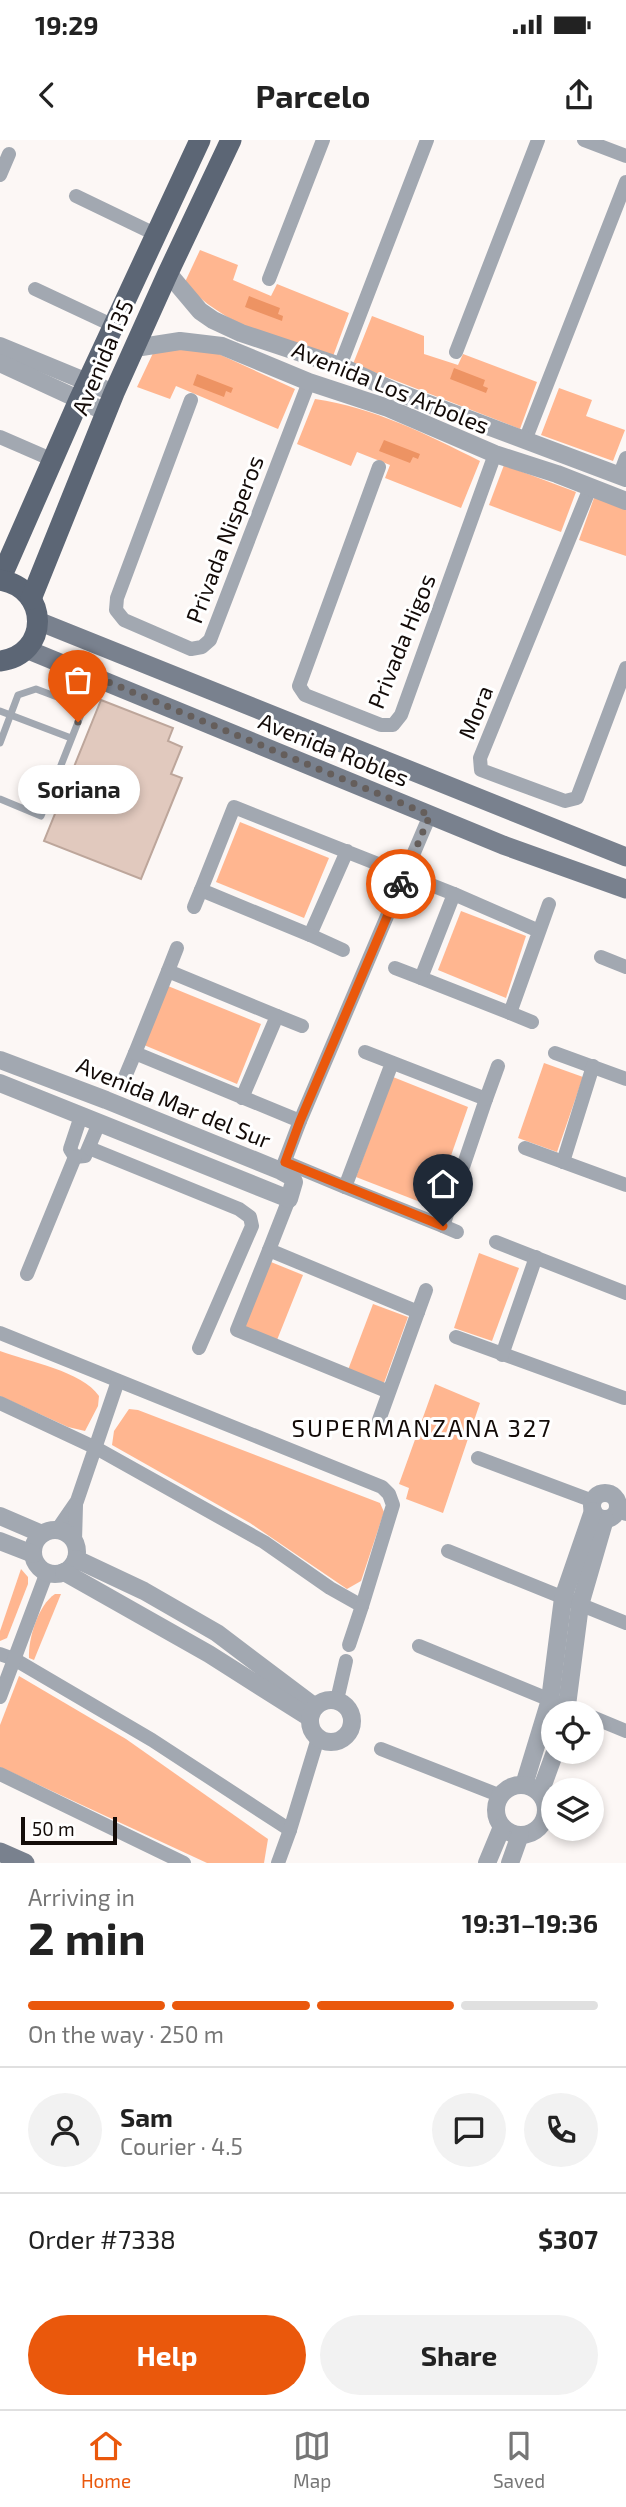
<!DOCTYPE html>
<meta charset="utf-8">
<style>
:root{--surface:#fff;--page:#f2f2f2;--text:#222;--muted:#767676;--line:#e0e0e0;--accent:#ea580c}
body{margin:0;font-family:"Exo 2",sans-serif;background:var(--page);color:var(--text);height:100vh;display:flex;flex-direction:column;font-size:26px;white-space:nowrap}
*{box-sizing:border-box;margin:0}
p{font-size:23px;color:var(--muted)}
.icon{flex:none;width:38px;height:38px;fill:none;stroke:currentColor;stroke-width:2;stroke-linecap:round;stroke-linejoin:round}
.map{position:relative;height:1723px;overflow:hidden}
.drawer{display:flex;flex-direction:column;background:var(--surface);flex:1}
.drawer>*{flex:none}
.buttons{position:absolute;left:541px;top:1561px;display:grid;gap:14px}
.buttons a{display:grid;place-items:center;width:63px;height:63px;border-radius:50%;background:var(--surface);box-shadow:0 4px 10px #0003;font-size:35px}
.scale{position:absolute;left:21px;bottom:18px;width:96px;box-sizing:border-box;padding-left:7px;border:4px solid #130b08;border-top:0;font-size:19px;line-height:24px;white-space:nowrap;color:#130b08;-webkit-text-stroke:5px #fff;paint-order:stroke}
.pin{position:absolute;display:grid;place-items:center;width:60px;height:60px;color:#fff;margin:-72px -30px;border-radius:50% 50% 50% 0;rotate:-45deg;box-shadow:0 0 7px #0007}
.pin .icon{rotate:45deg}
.courier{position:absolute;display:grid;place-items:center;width:70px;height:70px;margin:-35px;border:5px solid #ea580c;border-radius:50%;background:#fff;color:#222;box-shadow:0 2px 9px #0007}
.bubble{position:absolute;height:49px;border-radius:24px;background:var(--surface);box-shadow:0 4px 10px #0003;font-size:23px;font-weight:700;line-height:49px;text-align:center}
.head em{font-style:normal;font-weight:700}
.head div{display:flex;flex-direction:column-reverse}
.head{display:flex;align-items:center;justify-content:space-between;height:119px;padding:0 28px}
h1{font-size:46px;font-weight:700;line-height:52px}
.bar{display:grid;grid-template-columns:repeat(4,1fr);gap:10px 7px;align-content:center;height:84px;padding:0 28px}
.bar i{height:9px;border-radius:5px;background:var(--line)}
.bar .selected{background:var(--accent)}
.bar p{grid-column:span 4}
.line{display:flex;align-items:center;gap:18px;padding:0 28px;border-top:2px solid var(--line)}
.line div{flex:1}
.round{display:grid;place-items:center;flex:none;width:74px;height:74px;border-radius:37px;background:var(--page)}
.cta{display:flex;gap:14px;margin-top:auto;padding:14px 28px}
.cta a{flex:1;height:80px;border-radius:42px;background:var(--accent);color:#fff;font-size:28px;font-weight:700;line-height:80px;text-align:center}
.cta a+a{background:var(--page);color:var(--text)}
.status{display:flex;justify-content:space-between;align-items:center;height:49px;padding:0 35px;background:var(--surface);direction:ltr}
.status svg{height:19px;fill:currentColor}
header{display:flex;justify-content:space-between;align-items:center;height:91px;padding:0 28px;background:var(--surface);font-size:32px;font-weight:700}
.tab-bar{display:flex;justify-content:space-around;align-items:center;height:98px;border-top:2px solid var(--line);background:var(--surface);font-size:19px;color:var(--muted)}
.tab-bar a{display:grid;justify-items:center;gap:4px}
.tab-bar .selected{color:var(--accent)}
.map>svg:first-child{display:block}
</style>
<div class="status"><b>19:29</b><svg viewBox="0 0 49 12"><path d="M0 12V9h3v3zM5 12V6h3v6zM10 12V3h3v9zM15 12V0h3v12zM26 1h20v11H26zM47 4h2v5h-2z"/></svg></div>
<header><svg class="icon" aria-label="back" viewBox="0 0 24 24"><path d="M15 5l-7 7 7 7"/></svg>Parcelo<svg class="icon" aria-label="share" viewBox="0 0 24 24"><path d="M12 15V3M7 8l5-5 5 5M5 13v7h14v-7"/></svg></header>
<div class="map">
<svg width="626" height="1723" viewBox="0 0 626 1723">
<rect width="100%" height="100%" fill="#fcf7f5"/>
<g fill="#ffb690">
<path d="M 200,110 L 238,125 L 233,140 L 271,156 L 277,144 L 349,173 L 332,219 C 284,201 218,184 185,142 Z"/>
<polygon points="372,176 424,196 424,214 458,225 463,214 537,242 520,289 353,224"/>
<polygon points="181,209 210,210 295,249 278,289 176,246 170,259 137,247 154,211"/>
<polygon points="559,248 592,260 586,276 625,290 613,321 541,295"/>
<path d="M 315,259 C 373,267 428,295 480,321 L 461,368 L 385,338 L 390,325 L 357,312 L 351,326 L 297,304 Z"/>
<polygon points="504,325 576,352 561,392 489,365"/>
<polygon points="595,355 626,369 626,416 579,400"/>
<polygon points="240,682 329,718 304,778 216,742"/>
<polygon points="461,771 526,796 506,858 438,830"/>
<polygon points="168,846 261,884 237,944 144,905"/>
<polygon points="544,923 583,937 557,1012 518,998"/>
<polygon points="393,937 468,967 433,1067 356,1037"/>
<polygon points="479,1113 519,1128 492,1201 454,1188"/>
<polygon points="266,1120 303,1135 277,1200 239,1186"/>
<polygon points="373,1164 408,1177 384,1243 348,1230"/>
<path d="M 0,1211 C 29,1222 82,1231 99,1256 L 98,1266 L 85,1291 L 68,1287 L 0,1256 Z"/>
<polygon points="435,1244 480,1263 443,1373 406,1359 409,1348 399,1344"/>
<polygon points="129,1269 138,1270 380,1363 384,1372 361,1441 347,1449 250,1383 112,1305 114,1291"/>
<polygon points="21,1429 28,1437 28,1444 7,1498 0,1501 0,1491"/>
<path d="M 55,1454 L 61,1454 L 34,1520 L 29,1518 C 28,1499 38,1465 55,1454 Z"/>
<polygon points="19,1536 126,1599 268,1699 264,1723 207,1723 0,1627 0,1585"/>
</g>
<g fill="#ed9363">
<polygon points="249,156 280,168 278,174 283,176 282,181 245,167"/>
<polygon points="454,228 485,240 483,246 488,248 486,253 450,239"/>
<polygon points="197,234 233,248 231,253 226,251 224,257 193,245"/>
<polygon points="384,300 420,314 418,319 413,317 410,323 379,311"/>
</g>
<polygon fill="#e1c9be" stroke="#bda69b" stroke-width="2" points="101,560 173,588 168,601 182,607 171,634 182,638 141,739 44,701"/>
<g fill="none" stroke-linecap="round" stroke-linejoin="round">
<g stroke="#a2a8b1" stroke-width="7">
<polyline points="0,571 71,598"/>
<polyline points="0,603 18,555 36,549 84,567"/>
<polyline points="0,659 41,676 95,539"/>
</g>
<g stroke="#a2a8b1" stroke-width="14">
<polyline points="584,0 626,16"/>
<polyline points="0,35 9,14"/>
<polyline points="76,56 157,95"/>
<polyline points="269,139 323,0"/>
<polyline points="35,149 114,186"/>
<polyline points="456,212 538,0"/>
<polyline points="340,226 427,0"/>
<polyline points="191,260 117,458 116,470 124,480 191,509 202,507 210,500 309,242"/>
<polyline points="0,297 53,320"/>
<polyline points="526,298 626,42"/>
<polyline points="379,327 299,546 305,555 381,585 393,585 401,575 495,314"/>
<polyline points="620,334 626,318"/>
<polyline points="590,348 480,618 481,630 565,661 577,658 626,528"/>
<polyline points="347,711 310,795 201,750 234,667 454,754"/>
<polyline points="194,767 201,750"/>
<polyline points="539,791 454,754 421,838 510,873 549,764"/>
<polyline points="310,795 343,810"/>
<polyline points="601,817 626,827"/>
<polyline points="395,828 421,838"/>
<polyline points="168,831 177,808"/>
<polyline points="510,873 532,882"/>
<polyline points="277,876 302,886"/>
<polyline points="365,912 486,959 443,1086 345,1047 392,923"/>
<polyline points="555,913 626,939"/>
<polyline points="125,937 135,913"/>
<polyline points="242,958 277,876 168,831 135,913 300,981 281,1031"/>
<polyline points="486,959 498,926"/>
<polyline points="81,976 70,1009 75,1017 85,1016 99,983"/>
<polyline points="300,981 430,675"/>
<polyline points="89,1008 239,1069 250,1077 252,1086 199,1208"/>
<polyline points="525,1008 626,1045"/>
<polyline points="285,1022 345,1047"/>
<polyline points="563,1022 593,926"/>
<polyline points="443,1086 457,1092"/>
<polyline points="496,1102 626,1153"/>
<polyline points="269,1110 289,1059"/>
<polyline points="27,1134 75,1017"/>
<polyline points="418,1172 426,1150"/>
<polyline points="0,1193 382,1347 389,1354 393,1365 362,1466 330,1448 264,1402 96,1308 0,1263"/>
<polyline points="456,1197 624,1258"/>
<polyline points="502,1215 536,1117"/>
<polyline points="379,1280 418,1172 269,1110 237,1190 389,1252"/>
<polyline points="478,1318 593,1361"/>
<polyline points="618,1371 626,1374"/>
<polyline points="57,1390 77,1361 118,1241"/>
<polyline points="75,1401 76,1365"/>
<polyline points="448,1411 626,1483"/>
<polyline points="349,1505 362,1466"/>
<polyline points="419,1506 582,1573"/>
<polyline points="0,1514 14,1519 152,1600 290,1690"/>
<polyline points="0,1557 47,1432"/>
<polyline points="337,1560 346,1521"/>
<polyline points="592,1577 626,1591"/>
<polyline points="381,1609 501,1656"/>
<polyline points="0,1634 184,1723"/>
<polyline points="278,1723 290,1690 318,1598"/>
</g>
<g stroke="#a2a8b1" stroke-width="18">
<polyline points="168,133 200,171 213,180 241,193 340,226 394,251 626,338"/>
<polyline points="0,206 114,253"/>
<polyline points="135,208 180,201 222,206 309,242 388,268 495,314 557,334 626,361"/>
<polyline points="0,223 106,272"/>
<polyline points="0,920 106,960 281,1031 292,1037 294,1042 289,1059 0,943"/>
<circle cx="605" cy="1366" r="13"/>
<polyline points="0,1376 42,1394"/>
<circle cx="55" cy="1412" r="22"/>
<polyline points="0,1401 33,1414"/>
<polyline points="76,1419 144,1451 217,1493 315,1567"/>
<polyline points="64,1432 209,1514 310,1578"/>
<circle cx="331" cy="1581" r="21"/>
<polyline points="566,1573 580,1465 605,1379"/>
<polyline points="524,1645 550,1560 563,1458 593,1371"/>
<circle cx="521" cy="1670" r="25"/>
<polyline points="540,1653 555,1612"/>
<polyline points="487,1723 502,1687"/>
<polyline points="510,1723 520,1695"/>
</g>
<g stroke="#79818e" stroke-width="19">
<polyline points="38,481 626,717"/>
<polyline points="26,509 503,705 626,749"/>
<polyline points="0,1712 25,1723"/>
</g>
<g stroke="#5c6675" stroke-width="21">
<polyline points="0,440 79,260 200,0"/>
<path d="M 0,440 C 50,448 50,515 0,521"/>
<polyline points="31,459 114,253 168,133 231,0"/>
</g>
</g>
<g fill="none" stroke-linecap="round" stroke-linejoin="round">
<polyline stroke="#655e5b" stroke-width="7" stroke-dasharray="0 12.6" points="78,582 96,537 430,675 401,744"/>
<polyline stroke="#ea580c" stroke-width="9" points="401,744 300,981 285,1022 443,1086"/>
</g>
<g text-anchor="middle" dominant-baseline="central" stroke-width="6" stroke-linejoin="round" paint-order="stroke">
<g font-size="23" fill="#130b08" stroke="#fff">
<text transform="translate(102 217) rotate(-67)">Avenida 135</text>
<text transform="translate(391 247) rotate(22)">Avenida Los Arboles</text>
<text transform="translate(224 399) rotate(-69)">Privada Nisperos</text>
<text transform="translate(401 501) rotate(-68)">Privada Higos</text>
<text transform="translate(475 572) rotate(-68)">Mora</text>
<text transform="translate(334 609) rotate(22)">Avenida Robles</text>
<text transform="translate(174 962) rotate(22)">Avenida Mar del Sur</text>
</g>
<g font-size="24" letter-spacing="2" fill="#130b08" stroke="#fff">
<text x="422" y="1287">SUPERMANZANA 327</text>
</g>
</g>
</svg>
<div class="buttons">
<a><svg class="icon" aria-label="locate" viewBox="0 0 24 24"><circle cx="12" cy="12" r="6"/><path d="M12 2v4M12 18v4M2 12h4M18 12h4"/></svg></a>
<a><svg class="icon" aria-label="layers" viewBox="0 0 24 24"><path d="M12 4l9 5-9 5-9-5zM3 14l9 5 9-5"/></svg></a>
</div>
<div class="scale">50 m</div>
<div class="pin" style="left:78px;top:582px;background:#ea580c"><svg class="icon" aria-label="bag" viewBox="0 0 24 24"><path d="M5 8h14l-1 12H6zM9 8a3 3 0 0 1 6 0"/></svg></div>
<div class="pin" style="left:443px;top:1086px;background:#1f2937"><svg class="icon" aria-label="home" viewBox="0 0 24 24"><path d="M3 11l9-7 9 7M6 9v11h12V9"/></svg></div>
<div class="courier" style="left:401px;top:744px"><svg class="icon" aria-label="bike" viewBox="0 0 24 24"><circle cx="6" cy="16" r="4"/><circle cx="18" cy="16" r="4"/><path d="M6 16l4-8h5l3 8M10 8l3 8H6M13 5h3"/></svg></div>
<div class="bubble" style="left:18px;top:625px;width:122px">Soriana</div>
</div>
<section class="drawer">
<div class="head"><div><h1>2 min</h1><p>Arriving in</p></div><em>19:31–19:36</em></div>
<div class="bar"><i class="selected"></i><i class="selected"></i><i class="selected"></i><i></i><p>On the way · 250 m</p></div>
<div class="line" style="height:126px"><a class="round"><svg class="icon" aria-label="person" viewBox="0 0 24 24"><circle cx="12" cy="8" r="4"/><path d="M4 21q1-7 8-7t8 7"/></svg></a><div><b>Sam</b><p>Courier · 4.5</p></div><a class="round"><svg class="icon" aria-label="chat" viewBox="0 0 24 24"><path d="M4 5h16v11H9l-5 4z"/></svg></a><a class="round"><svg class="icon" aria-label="phone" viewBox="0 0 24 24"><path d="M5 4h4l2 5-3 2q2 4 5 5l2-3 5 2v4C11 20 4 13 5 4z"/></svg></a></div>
<div class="line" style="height:91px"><div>Order #7338</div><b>$307</b></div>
<div class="cta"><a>Help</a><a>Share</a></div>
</section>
<nav class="tab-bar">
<a class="selected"><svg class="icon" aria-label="home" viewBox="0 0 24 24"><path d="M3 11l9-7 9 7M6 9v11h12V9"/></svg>Home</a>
<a><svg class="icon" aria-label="map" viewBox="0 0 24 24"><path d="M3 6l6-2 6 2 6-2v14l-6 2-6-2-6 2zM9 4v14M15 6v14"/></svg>Map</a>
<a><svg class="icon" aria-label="saved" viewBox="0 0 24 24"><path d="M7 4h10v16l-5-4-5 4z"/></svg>Saved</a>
</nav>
